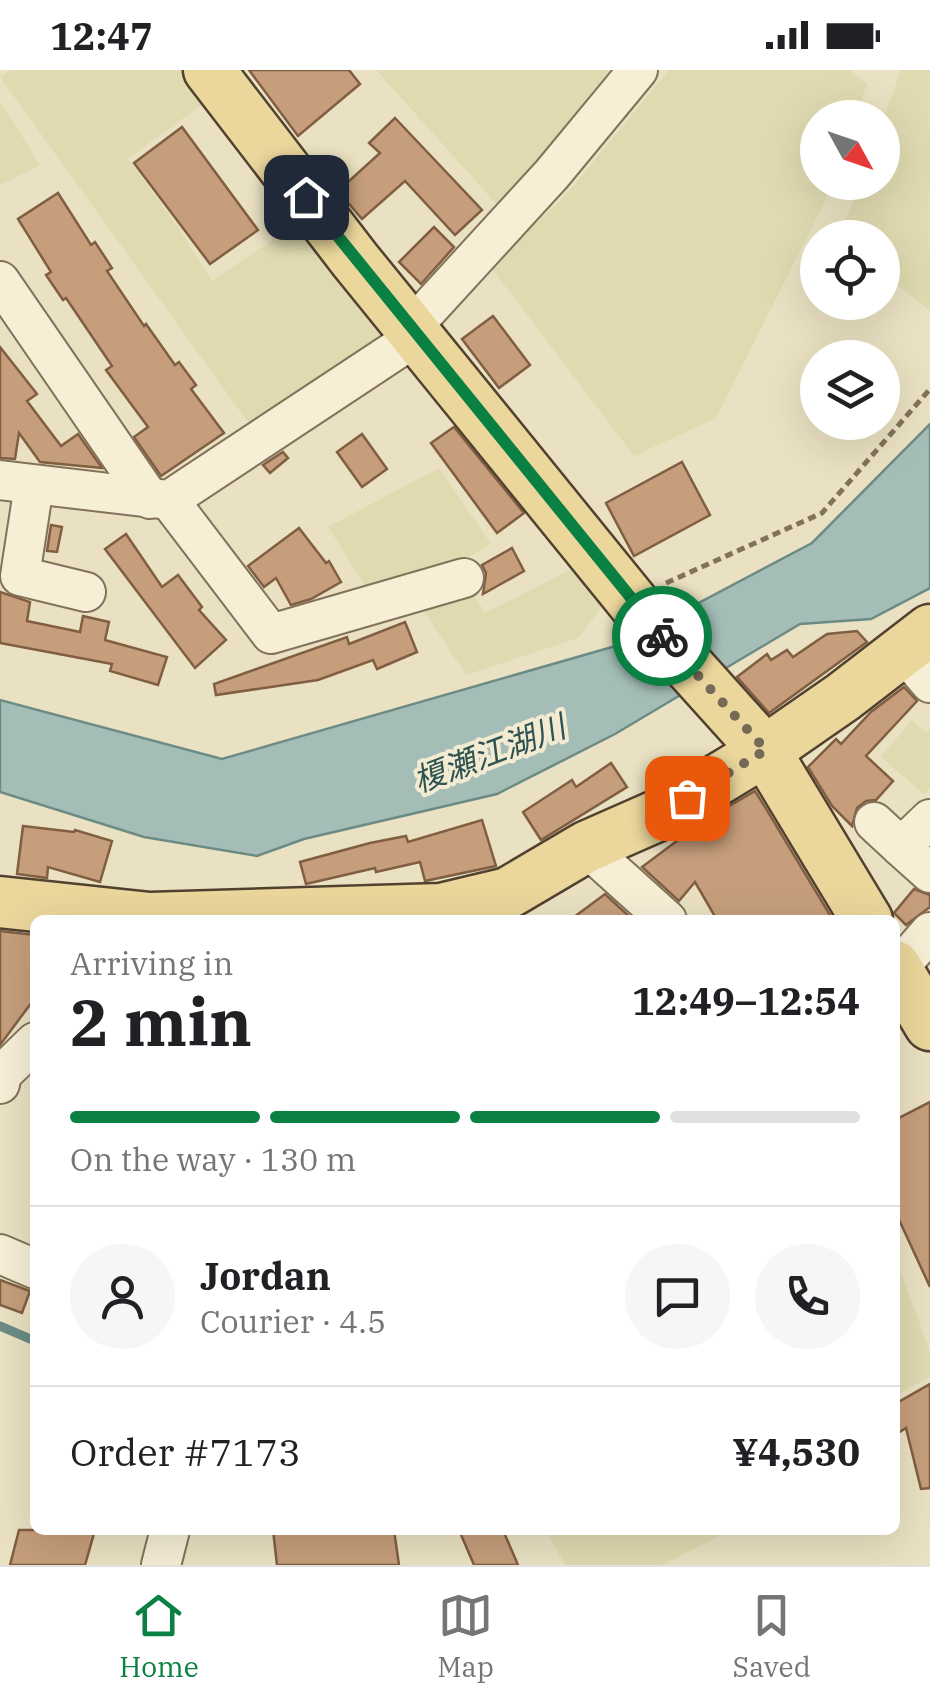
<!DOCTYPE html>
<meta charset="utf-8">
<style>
:root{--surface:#fff;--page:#f6f6f6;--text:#202124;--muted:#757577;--line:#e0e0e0;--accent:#0b8043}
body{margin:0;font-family:"IBM Plex Serif","Noto Sans JP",serif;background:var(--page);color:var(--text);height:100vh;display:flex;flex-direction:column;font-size:38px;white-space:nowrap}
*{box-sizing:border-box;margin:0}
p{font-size:32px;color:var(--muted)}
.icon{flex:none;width:55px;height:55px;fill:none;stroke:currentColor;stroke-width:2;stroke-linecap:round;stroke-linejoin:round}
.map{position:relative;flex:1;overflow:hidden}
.sheet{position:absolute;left:30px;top:845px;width:870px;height:620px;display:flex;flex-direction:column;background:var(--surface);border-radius:15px;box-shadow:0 10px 40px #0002}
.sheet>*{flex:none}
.needle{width:65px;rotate:130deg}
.tools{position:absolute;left:800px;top:30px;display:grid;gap:20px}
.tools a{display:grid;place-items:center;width:100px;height:100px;border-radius:50%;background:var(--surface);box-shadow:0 10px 40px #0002;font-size:50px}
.pin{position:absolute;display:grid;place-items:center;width:85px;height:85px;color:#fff;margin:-42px;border-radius:20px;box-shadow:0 5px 15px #0006}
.courier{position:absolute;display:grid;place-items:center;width:100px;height:100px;margin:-50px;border:8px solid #0b8043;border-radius:50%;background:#fff;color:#222;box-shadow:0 2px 12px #0007}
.headline em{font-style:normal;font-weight:700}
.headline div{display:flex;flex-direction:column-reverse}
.headline{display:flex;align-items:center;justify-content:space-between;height:170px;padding:0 40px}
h1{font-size:65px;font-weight:700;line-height:75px}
.bar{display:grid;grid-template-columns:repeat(4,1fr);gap:15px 10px;align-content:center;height:120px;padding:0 40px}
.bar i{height:12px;border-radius:8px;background:var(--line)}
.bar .on{background:var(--accent)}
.bar p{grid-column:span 4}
.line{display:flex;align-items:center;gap:25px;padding:0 40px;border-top:2px solid var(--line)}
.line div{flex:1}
.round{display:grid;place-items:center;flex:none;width:105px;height:105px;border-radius:52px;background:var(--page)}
.status{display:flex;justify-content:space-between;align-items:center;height:70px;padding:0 50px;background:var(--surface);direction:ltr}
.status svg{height:28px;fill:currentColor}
.menu{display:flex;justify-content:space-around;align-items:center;height:140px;border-top:2px solid var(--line);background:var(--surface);font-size:28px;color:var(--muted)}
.menu a{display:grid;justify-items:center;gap:5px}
.menu .on{color:var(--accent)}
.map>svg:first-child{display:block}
</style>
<div class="status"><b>12:47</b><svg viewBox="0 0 49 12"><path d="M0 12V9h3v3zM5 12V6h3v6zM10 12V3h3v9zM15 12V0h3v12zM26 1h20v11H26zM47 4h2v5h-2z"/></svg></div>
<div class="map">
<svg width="930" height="1495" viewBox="0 0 930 1495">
<rect width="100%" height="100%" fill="#eae1c2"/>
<g fill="#dfdab0">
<polygon points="10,0 196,0 215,25 128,89 178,157 212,211 309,145 405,263 257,365 0,7"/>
<polygon points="376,0 628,0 500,138"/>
<polygon points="669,0 850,0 867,14 855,47 818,48 818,112 831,113 823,135 716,348 634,386 490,196 564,127"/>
<polygon points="901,0 930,0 930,241 883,204 882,168 839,167 860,113 882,112 883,50"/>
<polygon points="0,31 40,95 0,115"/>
<polygon points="439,398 491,474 427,511 368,520 328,457"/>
<polygon points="582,494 607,530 578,568 466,605 419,534 468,515 485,543"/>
<polygon points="912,650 926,663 930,659 930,717 924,724 881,687"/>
<polygon points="895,1186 930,1282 930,1307 895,1326"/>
<polygon points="546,1460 731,1460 662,1495 565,1495"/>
</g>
<polygon fill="#a4bdb7" stroke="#6c8b85" stroke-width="2.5" points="930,354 930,518 871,549 800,554 615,664 497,724 304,769 257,786 144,767 0,722 0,630 222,689 619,575 812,473"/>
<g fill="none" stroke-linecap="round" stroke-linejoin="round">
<polyline stroke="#6c8b85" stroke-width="9" points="0,1256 35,1271"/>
</g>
<g fill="#c69e7b" stroke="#805e42" stroke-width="2.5">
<polygon points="249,0 349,0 360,14 298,66"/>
<polygon points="395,48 482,140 455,165 405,111 362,149 338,121 380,83 369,73"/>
<polygon points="182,57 258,160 210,194 134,93"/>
<polygon points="58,123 91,175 95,172 112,198 107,201 144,256 146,254 175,295 179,292 196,315 191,319 224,363 161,406 134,367 148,357 106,300 112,296 66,228 63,230 46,205 51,202 18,149"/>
<polygon points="434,157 454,177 421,214 399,192"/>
<polygon points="493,246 530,295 499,318 462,269"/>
<polygon points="0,277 37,324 27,331 61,376 78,364 102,398 40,392 19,363 15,389 0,388"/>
<polygon points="454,357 524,443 497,463 431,373"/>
<polygon points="362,364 387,399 362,417 337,382"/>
<polygon points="283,382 288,388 270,403 263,395"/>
<polygon points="682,392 710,445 634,486 606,433"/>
<polygon points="51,455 62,457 57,482 47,481"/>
<polygon points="299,458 326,493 329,491 341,512 311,529 291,535 276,508 264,517 248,496"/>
<polygon points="126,464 162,517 178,505 202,537 199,540 226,570 195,598 105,479"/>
<polygon points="512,478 524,501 483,524 486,503 482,495"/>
<polygon points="0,522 30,532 27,551 80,562 83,546 109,552 105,570 167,587 158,615 110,601 112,594 0,573"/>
<polygon points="405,552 417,582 377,599 373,590 318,610 216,625 214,614 347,567 349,574"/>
<polygon points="857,561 867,572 769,643 737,607 767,584 771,590 787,580 793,587 827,564"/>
<polygon points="904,617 917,631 866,686 893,711 876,730 866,731 857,738 852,756 832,736 808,697 836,669 841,674 871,642"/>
<polygon points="611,693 627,717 541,770 523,742 572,710 576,717"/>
<polygon points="755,721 765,737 833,850 717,850 695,812 679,831 642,797 702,752"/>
<polygon points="482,750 496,796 425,811 420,792 376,802 375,798 306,814 300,792 370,773 406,766 408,772"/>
<polygon points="23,756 74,762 75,760 112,771 100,812 48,797 47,808 17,804"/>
<polygon points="914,819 930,825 930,837 906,855 894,843"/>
<polygon points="605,824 633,850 570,850"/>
<polygon points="0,861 35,865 35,928 0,975"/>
<polygon points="930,1032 930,1217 895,1141 895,1050"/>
<polygon points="0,1210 30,1221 22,1243 0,1235"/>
<polygon points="930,1314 930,1418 921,1419 906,1358 895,1365 895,1334"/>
<polygon points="19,1460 95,1460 85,1495 10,1495"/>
<polygon points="273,1460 394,1460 399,1495 277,1495"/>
<polygon points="459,1460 503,1460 518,1495 474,1495"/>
</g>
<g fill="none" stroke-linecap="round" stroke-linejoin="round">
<defs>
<g id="minor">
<polyline points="0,211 150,429"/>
<polyline points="411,258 552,104 638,0"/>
<polyline points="0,410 169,430 417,266"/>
<polyline points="34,415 20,506 86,522"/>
<polyline points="169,430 271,564 464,508"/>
<polyline points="903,581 930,613"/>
<polyline points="930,749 901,777 930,803"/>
<polyline points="874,752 901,777"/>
<polyline points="586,777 667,850"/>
<polyline points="895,902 930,862"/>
<polyline points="0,1014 2,1004 35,972"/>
<polyline points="0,1184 35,1199"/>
<polyline points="161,1495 170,1460"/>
</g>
<g id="major">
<polyline points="209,0 355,190 648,551 765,681 867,850"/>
<polyline points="0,832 150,848 441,839 508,823 586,777 661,744 765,681 843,627 930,560"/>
<polyline points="895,896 930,955"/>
</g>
</defs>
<use href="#minor" stroke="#83725b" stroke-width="42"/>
<use href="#major" stroke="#51412f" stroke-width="55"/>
<polyline stroke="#83725b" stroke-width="5" stroke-dasharray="8 5" stroke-linecap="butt" points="666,513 822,443 930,319"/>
<use href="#minor" stroke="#f6eed5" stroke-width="38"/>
<use href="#major" stroke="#ebd79c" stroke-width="50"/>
</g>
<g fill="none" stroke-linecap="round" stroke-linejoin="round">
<polyline stroke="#746a57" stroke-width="10" stroke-dasharray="0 18" points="662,566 766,680 687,728"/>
<polyline stroke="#0b8043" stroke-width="12" points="306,127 662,566"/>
</g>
<g text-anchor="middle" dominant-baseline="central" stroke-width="8" stroke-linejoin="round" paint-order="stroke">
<g font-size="32" font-style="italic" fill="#2e5352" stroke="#f2ebd1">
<text transform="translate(489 683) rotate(-21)">榎瀬江湖川</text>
</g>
</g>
</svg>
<div class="tools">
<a><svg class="needle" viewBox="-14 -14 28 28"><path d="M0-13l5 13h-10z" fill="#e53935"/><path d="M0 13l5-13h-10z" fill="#757577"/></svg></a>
<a><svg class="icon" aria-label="locate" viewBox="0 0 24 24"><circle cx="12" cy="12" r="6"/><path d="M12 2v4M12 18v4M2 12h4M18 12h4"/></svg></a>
<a><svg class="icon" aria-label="layers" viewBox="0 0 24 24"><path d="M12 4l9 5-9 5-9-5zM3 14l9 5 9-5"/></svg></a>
</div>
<div class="pin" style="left:687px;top:728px;background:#ea580c"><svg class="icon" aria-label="bag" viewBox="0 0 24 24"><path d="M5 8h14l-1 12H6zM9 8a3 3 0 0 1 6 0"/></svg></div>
<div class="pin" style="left:306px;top:127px;background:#1f2937"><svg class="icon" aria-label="home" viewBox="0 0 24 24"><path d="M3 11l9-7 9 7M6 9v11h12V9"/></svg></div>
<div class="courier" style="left:662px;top:566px"><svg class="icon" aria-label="bike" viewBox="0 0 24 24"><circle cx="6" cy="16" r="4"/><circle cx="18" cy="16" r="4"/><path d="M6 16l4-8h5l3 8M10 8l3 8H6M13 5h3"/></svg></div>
<section class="sheet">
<div class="headline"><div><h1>2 min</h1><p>Arriving in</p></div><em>12:49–12:54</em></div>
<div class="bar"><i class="on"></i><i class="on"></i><i class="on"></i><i></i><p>On the way · 130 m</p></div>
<div class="line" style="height:180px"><a class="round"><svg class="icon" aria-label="person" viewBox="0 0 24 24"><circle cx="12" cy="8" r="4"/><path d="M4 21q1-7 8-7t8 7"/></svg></a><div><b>Jordan</b><p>Courier · 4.5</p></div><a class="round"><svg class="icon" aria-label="chat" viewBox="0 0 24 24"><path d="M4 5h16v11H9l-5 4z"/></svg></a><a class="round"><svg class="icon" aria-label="phone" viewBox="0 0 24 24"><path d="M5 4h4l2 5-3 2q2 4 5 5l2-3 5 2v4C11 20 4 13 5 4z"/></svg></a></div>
<div class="line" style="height:130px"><div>Order #7173</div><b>¥4,530</b></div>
</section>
</div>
<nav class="menu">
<a class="on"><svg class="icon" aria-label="home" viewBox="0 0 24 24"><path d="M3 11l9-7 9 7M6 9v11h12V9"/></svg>Home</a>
<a><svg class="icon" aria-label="map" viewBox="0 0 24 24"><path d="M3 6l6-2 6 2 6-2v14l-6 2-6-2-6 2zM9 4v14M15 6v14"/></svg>Map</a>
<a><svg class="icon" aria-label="saved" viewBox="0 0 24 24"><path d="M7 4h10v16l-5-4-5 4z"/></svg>Saved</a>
</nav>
